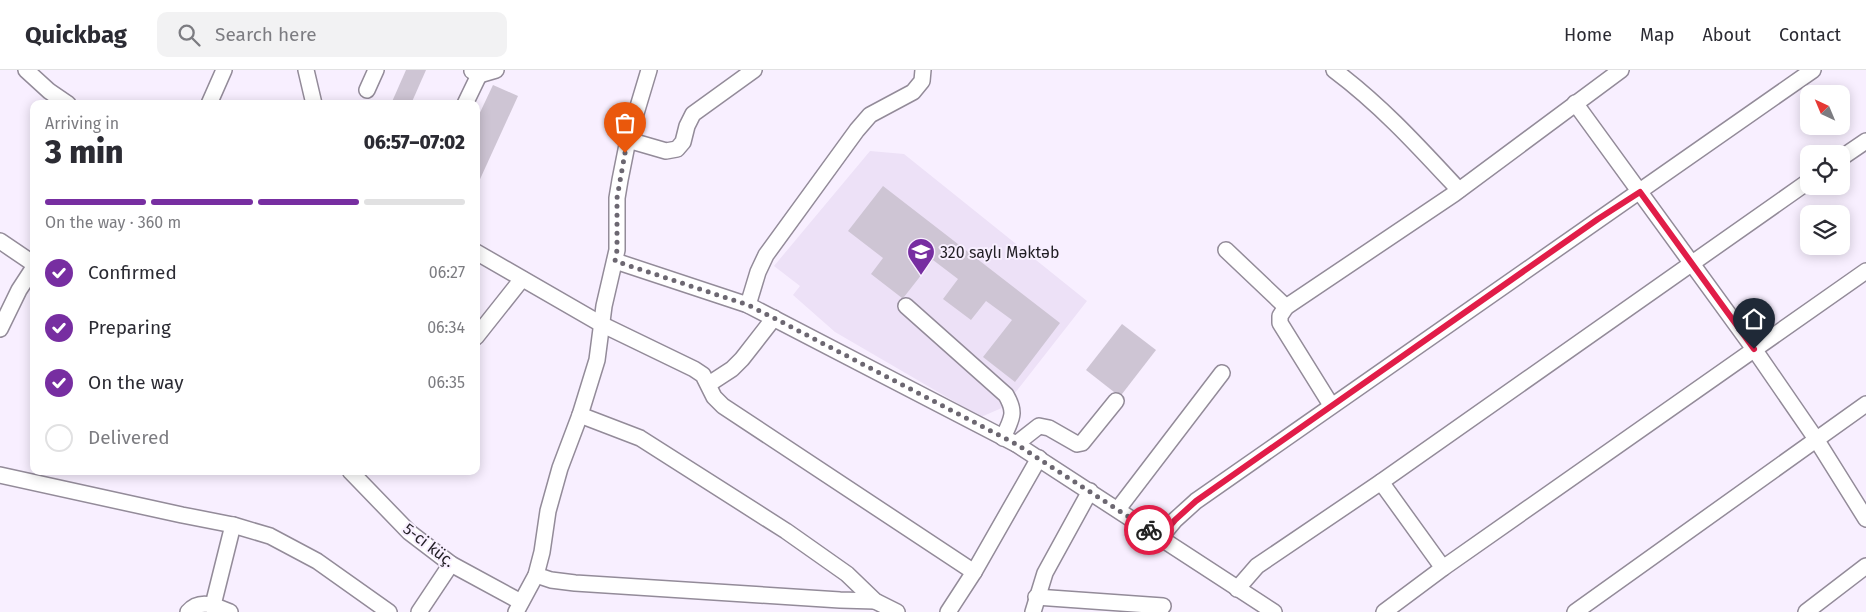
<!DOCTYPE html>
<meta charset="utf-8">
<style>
:root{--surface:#fff;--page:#f2f2f3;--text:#2b2b33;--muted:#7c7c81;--line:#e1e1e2;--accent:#772ea1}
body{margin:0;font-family:"Fira Sans",sans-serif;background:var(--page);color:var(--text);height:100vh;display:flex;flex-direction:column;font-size:19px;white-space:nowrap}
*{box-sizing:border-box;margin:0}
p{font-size:16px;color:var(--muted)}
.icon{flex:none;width:28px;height:28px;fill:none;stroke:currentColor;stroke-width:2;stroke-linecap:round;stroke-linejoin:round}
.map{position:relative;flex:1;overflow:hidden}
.drawer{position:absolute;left:30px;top:30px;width:450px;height:375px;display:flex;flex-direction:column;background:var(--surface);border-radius:10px;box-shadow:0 2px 12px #0003}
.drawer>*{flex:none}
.needle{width:32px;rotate:316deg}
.controls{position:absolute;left:1800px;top:15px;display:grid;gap:10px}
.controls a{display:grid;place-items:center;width:50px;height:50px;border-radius:10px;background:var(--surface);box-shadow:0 2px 12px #0003;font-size:25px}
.pin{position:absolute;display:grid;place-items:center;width:42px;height:42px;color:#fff;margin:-51px -21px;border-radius:50% 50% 50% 0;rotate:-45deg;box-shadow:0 0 5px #0007}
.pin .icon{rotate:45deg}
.courier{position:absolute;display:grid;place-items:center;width:50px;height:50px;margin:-25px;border:4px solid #e11d48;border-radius:50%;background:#fff;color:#222;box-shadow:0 1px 6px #0007}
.headline em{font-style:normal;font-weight:800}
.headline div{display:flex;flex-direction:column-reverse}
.headline{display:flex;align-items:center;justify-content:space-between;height:85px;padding:0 15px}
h1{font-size:32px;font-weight:800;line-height:38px}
.bar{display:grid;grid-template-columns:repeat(4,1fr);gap:8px 5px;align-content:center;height:60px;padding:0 15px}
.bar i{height:6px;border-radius:4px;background:var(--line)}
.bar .selected{background:var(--accent)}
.bar p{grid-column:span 4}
ol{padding:0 15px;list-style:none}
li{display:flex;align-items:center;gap:15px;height:55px}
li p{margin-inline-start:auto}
li .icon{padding:5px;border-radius:50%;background:var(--accent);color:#fff;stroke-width:4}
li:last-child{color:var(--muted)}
li i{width:28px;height:28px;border:2px solid var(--line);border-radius:50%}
header{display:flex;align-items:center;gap:30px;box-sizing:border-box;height:70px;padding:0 25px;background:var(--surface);border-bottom:1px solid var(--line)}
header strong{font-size:24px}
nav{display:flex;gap:28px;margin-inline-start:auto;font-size:18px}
.search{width:350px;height:45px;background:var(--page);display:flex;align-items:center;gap:12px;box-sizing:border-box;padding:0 18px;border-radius:10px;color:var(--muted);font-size:19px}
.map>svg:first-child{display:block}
</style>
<header>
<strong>Quickbag</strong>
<div class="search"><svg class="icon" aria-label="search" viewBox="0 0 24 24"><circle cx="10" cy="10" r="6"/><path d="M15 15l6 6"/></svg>Search here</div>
<nav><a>Home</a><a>Map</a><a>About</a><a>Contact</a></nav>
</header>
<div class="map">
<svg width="1866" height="542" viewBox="0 0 1866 542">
<rect width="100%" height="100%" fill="#f8efff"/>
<polygon fill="#ede1f7" points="870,81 904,84 1087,231 1004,337 981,347 835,262 793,225 800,216 774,196"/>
<g fill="#cec5d4">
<polygon points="406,0 426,0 411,34 391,34"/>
<polygon points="493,15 518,26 476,118 476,51"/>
<polygon points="883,116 1060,253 1015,312 983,287 1012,250 986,231 971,250 943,229 958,209 933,190 904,227 902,228 871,204 883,188 848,161"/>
<polygon points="1122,254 1156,280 1122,324 1114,322 1086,300"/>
</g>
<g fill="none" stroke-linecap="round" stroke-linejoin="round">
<defs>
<g id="minor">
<polyline points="26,0 49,21 68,34"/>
<polyline points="306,0 314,34"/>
<path d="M 1334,0 C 1382,36 1419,77 1459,120"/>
<polyline points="472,1 479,5 496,0"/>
<polyline points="367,20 376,0"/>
<polyline points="1575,33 1754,279 1816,369 1866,449"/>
<polyline points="209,34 224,0"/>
<polyline points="465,34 479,5"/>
<polyline points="628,70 666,81 677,79 683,72 687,56 693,44 754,0"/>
<polyline points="1841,88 1866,71"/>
<polyline points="0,171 34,194"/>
<polyline points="1226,180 1286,237"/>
<polyline points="476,182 601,254 694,299 703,305 714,327 723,336 974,502"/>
<polyline points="615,191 748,235 1016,374 1274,542"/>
<polyline points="748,235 758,202 766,185 857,60 870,45 913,22 922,11 923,0"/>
<path d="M 906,236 L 1006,325 C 1017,344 1011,349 1003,368"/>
<polyline points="0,259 19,220 34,197"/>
<polyline points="476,267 522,209"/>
<polyline points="709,314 732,299 742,289 774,248"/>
<polyline points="1331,335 1280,253 1280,246 1286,237 1454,124 1621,0"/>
<polyline points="580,345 640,368 786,461 847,504 875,531 897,542"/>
<polyline points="1016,374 1039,356 1049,358 1077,374 1082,373 1116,331"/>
<polyline points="350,401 409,462 451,494 521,532"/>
<polyline points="0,405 182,445 233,455 270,466 317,491 389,542"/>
<polyline points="1381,412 1443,498"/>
<polyline points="1118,439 1222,303"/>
<polyline points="1160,468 1175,450 1196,431 1813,0"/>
<polyline points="536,505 551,510 575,513 840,530 875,531"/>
<polyline points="1237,519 1257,496 1381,412 1809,111"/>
<polyline points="1036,527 1163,536"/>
<polyline points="213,535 233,455"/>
<path d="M 188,542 C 200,528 216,536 230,542"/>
<polyline points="419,542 451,494"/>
<polyline points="516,542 536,505 542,482 548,441 560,398 580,345 597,290 604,236 617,180 617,128 620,110 628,70 649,0"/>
<polyline points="948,542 974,502 1039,388"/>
<polyline points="1033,542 1045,503 1090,421"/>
<polyline points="1384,542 1443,498 1866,201"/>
<polyline points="1575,542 1866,334"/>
<polyline points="1806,542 1866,496"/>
</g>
</defs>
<use href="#minor" stroke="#938b99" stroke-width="18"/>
<use href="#minor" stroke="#fff" stroke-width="15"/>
</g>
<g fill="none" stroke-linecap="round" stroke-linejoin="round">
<polyline stroke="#6c6771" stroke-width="5" stroke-dasharray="0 9" points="625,83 617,128 617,180 615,191 748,235 774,248 1016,374 1149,460"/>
<polyline stroke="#e11d48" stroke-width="6" points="1149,460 1160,468 1175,450 1196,431 1598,149 1640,122 1754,279"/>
</g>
<defs>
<symbol id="school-pin" viewBox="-11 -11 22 30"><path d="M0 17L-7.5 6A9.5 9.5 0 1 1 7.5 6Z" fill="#772ea1" stroke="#f8efff"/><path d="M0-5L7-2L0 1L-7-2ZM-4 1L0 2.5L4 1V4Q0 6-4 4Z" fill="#fff"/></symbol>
</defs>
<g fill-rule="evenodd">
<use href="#school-pin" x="905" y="166" width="32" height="43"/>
</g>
<g text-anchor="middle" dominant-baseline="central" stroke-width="4" stroke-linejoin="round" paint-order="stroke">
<g font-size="16" fill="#211e24" stroke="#f8efff" text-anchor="start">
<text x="940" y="182">320 saylı Məktəb</text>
</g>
<g font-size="16" fill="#211e24" stroke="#f8efff">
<text transform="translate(429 475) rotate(38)">5-ci küç.</text>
</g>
</g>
</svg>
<div class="controls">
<a><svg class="needle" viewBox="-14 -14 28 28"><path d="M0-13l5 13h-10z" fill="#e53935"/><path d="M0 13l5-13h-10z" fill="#7c7c81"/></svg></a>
<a><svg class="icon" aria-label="locate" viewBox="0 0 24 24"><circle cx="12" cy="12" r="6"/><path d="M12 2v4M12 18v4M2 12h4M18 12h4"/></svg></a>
<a><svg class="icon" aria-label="layers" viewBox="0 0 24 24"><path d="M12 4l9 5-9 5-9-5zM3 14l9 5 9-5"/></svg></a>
</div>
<div class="pin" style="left:625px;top:83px;background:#ea580c"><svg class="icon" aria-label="bag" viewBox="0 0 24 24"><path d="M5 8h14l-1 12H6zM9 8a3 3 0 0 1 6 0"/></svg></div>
<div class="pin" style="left:1754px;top:279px;background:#1f2937"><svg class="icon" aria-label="home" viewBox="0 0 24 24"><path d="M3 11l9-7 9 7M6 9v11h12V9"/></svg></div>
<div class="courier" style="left:1149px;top:460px"><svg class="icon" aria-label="bike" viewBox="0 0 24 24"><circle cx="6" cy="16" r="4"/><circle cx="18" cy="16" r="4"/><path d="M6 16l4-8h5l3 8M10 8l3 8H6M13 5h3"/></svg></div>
<section class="drawer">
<div class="headline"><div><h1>3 min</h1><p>Arriving in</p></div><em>06:57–07:02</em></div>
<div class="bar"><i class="selected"></i><i class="selected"></i><i class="selected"></i><i></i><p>On the way · 360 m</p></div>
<ol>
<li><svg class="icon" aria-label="check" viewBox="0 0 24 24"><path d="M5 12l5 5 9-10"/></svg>Confirmed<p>06:27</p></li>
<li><svg class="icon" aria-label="check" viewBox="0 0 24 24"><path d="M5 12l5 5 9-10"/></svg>Preparing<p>06:34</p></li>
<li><svg class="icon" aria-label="check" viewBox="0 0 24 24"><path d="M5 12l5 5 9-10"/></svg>On the way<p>06:35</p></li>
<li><i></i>Delivered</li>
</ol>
</section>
</div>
